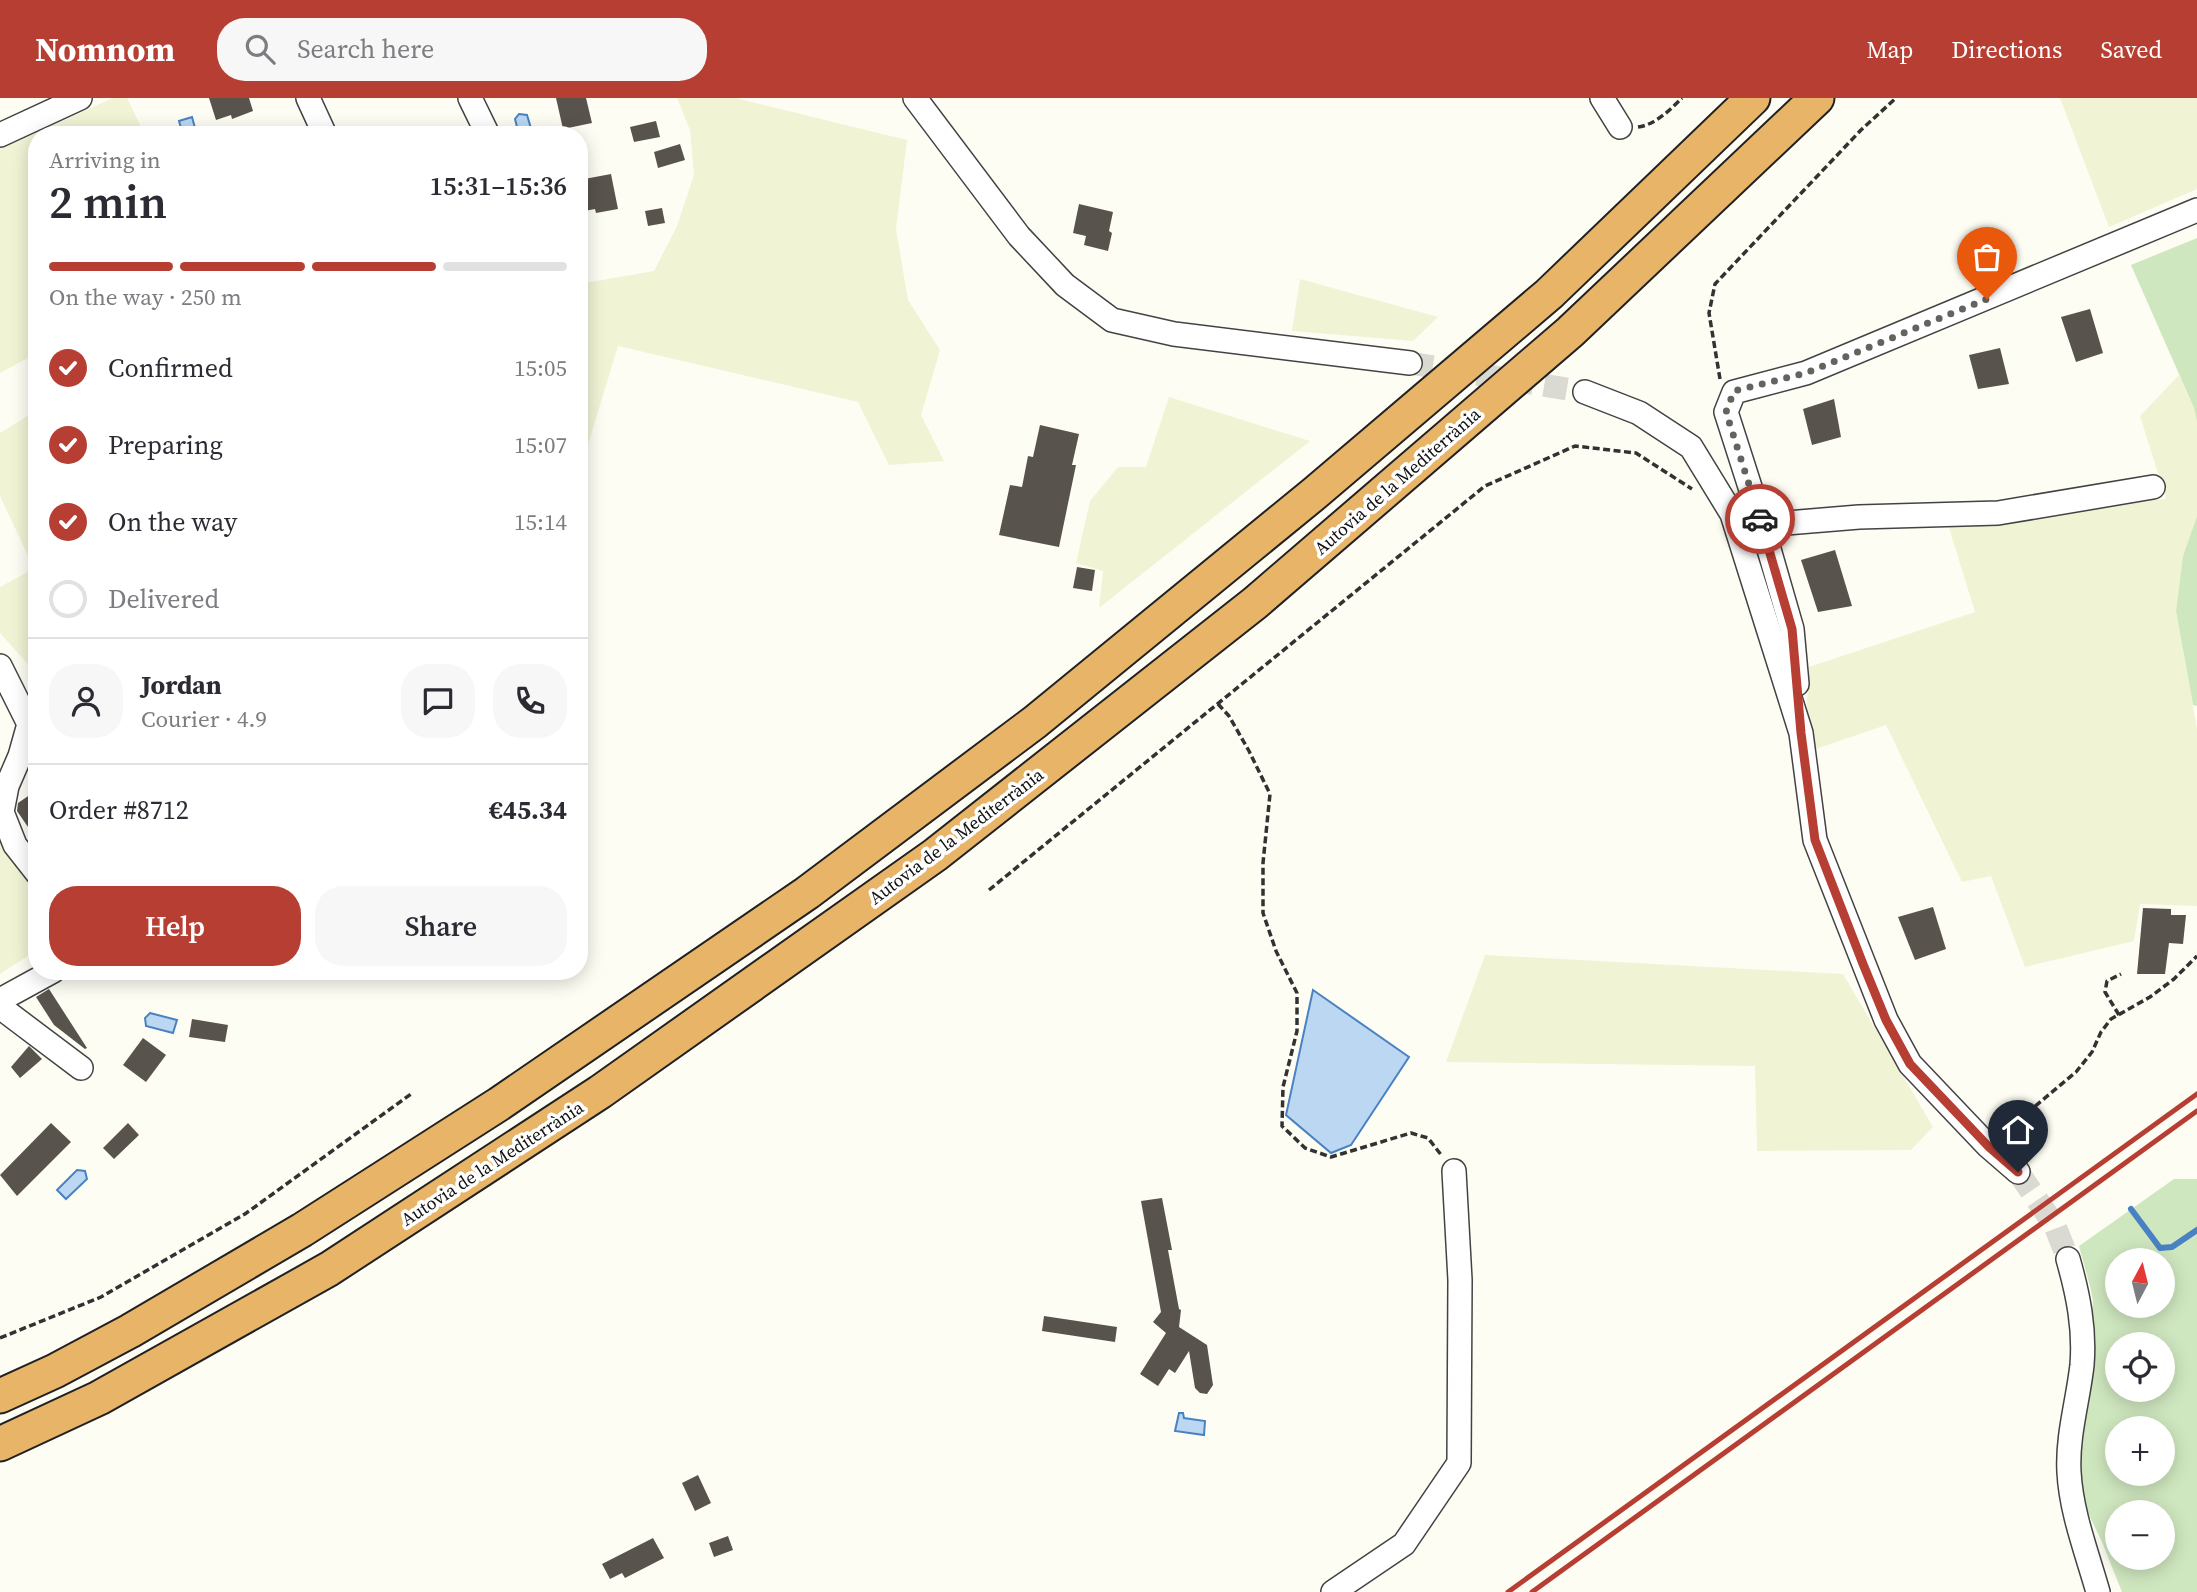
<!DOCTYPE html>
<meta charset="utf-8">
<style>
:root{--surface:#fff;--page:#f7f7f7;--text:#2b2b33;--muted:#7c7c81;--line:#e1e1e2;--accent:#b63e32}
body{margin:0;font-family:"Source Serif 4",serif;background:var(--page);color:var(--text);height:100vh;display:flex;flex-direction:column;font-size:26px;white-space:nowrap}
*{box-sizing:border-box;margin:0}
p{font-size:23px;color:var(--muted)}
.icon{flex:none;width:38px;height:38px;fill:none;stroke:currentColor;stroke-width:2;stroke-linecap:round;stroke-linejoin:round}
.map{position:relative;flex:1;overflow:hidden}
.side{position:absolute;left:28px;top:28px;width:560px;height:854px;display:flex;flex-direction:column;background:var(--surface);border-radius:28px;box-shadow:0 4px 18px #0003}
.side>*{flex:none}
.needle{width:46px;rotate:7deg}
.buttons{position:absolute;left:2105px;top:1150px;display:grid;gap:14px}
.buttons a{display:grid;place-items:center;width:70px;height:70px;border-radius:50%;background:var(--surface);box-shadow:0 4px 18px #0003;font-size:35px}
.pin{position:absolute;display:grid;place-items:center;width:60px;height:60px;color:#fff;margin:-72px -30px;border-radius:50% 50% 50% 0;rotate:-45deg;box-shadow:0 0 7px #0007}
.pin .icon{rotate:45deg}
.courier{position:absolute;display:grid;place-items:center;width:70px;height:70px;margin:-35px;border:5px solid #b63e32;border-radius:50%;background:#fff;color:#222;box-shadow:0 2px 9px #0007}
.overview em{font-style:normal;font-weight:600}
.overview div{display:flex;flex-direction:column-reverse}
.overview{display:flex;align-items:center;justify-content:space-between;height:119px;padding:0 21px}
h1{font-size:46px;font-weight:600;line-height:52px}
.bar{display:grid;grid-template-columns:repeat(4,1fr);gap:10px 7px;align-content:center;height:84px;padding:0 21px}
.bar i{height:9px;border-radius:5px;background:var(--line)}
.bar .selected{background:var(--accent)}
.bar p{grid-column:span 4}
.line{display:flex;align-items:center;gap:18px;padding:0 21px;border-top:2px solid var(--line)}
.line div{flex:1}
.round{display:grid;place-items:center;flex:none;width:74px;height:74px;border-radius:28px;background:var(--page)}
ol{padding:0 21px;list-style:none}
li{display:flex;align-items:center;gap:21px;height:77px}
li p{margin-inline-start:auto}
li .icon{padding:7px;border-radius:50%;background:var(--accent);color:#fff;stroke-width:4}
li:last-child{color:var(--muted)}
li i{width:38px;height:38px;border:4px solid var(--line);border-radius:50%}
.primary-button{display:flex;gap:14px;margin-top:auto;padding:14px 21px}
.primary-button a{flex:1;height:80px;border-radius:28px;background:var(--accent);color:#fff;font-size:28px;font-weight:600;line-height:80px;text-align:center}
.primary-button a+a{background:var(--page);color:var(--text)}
header{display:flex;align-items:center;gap:42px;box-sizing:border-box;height:98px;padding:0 35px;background:var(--accent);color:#fff}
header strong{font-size:33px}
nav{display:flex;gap:38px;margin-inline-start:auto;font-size:24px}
.search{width:490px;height:63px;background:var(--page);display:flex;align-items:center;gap:18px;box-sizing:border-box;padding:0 24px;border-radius:28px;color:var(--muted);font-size:26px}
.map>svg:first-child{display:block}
</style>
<header>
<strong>Nomnom</strong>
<div class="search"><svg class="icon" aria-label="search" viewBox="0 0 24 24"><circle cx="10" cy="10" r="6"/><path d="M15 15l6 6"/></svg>Search here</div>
<nav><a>Map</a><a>Directions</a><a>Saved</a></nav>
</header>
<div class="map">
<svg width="2197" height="1494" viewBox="0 0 2197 1494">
<rect width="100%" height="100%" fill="#fefdf4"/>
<g fill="#f1f3d5">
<polygon points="113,0 127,0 145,37 37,37 37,255 0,275 0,51"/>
<polygon points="677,0 736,0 907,42 896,131 908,202 940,252 921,317 944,363 889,367 858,304 618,248 586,353 579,353 579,186 654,173 677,128 694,77 690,32"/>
<polygon points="2060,0 2197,0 2197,91 2109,129"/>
<polygon points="1300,181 1438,219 1413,243 1292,233"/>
<polygon points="2179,277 2194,310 2197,324 2197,418 2183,458 2176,513 2197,631 2197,808 2140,806 2134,843 2025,869 1991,778 1962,784 1886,627 1804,655 1809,569 1975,514 1946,420 2166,401 2140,318"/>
<polygon points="1169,299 1310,343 1099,510 1103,473 1076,465 1090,403 1118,369 1146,369"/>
<polygon points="37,312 37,462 32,466 0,398 0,335"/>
<polygon points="37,469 37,576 0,535 0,489"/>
<polygon points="0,739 37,794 37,852 0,876"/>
<polygon points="1485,857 1843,876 1933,1029 1911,1052 1757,1053 1755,968 1446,964"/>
</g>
<g fill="#cfe7bf" fill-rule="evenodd">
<polygon points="2197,140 2197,324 2194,310 2131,167"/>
<polygon points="2197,418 2197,608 2193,607 2176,513 2183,458"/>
<path d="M 2174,1081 L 2197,1081 L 2197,1494 L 2122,1494 L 2102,1444 L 2069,1375 L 2092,1228 L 2093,1203 L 2090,1188 L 2079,1148 ZM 2118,1162 L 2163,1162 L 2163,1208 L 2118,1208 ZM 2118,1246 L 2163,1246 L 2163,1292 L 2118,1292 ZM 2118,1330 L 2163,1330 L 2163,1376 L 2118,1376 ZM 2118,1414 L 2163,1414 L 2163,1460 L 2118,1460 Z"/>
</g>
<g fill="#bcd7f2" stroke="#4982c3" stroke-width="2">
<polygon points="519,16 527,17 533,37 519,37 515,21"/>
<polygon points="192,19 197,37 183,37 179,23"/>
<polygon points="1313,892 1409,959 1351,1047 1331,1055 1286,1017"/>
<polygon points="150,915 177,922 173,935 146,928 145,920"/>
<polygon points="77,1072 85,1073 87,1081 66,1101 57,1092"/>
<polygon points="1179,1315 1183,1315 1184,1320 1205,1323 1204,1337 1175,1333"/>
</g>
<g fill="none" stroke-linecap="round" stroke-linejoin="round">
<polyline stroke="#4982c3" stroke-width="6" points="2131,1111 2160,1150 2172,1149 2197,1132"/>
</g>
<g fill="#58534d">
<polygon points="209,0 249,0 253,13 232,21 231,17 216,22"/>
<polygon points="556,0 586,0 592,25 563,31"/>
<polygon points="656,23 660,39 634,44 630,29"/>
<polygon points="680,46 685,62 658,70 654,54"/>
<polygon points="611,76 618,111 596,115 595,111 579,114 579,82"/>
<polygon points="1079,106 1113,114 1109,133 1112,135 1108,153 1084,147 1086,138 1073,135"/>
<polygon points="662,110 665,125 648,128 645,113"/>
<polygon points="2090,211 2103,255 2076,264 2061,219"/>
<polygon points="2000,250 2009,286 1978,291 1969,257"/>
<polygon points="1834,301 1841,339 1812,347 1803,311"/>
<polygon points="1040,327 1079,336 1072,367 1076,367 1059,449 999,437 1010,387 1022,389 1028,358 1033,359"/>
<polygon points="1835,452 1852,508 1818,514 1801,462"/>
<polygon points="1077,469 1095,472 1092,493 1073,490"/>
<polygon points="37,692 37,742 17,713 18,705"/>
<polygon points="1933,809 1946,851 1915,862 1898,819"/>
<polygon points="2143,810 2171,811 2171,817 2186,817 2183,846 2169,845 2165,876 2137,876"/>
<polygon points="49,891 87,950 85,951 54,927 36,899"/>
<polygon points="192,921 228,927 225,944 189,939"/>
<polygon points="143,940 166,957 146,984 123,967"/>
<polygon points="29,948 42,961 20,980 11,969"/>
<polygon points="51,1025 71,1044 17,1098 0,1077"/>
<polygon points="128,1025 139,1037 114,1061 103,1050"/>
<polygon points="1162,1100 1172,1152 1168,1152 1179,1211 1181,1212 1179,1229 1207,1247 1213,1287 1207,1296 1200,1295 1195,1290 1189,1253 1175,1275 1169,1271 1158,1288 1140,1276 1166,1235 1153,1224 1161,1214 1141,1103"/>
<polygon points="1044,1218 1117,1229 1115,1244 1042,1233"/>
<polygon points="698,1377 711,1405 695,1413 682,1385"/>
<polygon points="728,1438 733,1452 714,1459 709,1445"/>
<polygon points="653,1440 664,1460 625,1480 622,1475 610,1481 602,1466"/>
</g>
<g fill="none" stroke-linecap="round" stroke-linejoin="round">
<g stroke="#dad9d2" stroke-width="23" stroke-dasharray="23 11" stroke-linecap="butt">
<polyline points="1410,265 1585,294"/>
<polyline points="2018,1074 2055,1128 2068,1161"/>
</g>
<defs>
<g id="minor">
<polyline points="308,0 325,37"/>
<polyline points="470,0 488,37"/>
<polyline points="915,0 1019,138 1065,187 1112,222 1174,236 1410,265"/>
<polyline points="1602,0 1620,29"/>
<polyline points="0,37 80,0"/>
<polyline points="1585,294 1639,315 1691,349 1732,416 1801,635 1815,742 1886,922 1910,966 1988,1048 2018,1074"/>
<polyline points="1762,427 1859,419 1998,415 2153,389"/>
<polyline points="0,568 29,626 20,658 7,688 2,714 15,747 37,775"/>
<polyline points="1797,586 1792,531 1760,420 1726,314 1734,294 1806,275 2197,112"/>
<polyline points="0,902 53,873"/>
<polyline points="0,909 81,970"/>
<path d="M 2068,1161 C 2078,1196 2085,1230 2082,1267 C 2078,1303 2067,1338 2069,1374 C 2071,1414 2087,1455 2098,1494"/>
<polyline points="1333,1494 1404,1446 1459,1365 1460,1182 1454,1073"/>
</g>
<g id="highway">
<polyline points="0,1298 55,1273 130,1233 302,1132 499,1006 807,795 1035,624 1315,395 1549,196 1753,0"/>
<polyline points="0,1346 99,1300 329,1171 600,994 935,757 1255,505 1570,234 1817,0"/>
</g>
</defs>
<use href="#minor" stroke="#434343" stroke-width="26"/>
<use href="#highway" stroke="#212121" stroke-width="37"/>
<g stroke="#323232" stroke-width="3.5" stroke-dasharray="7 3.5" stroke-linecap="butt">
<path d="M 1638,29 C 1655,27 1671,11 1682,0"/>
<polyline points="1720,281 1709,215 1715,186 1861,32 1896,0"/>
<polyline points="1218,606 1229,618 1249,653 1270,696 1263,765 1263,815 1276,853 1297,895 1297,933 1283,989 1282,1028 1305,1050 1331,1059 1411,1035 1428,1040 1442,1058"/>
<polyline points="989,792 1485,388 1575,348 1636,355 1692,391"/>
<polyline points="2119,917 2105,894 2107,883 2121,876"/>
<polyline points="2003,1035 2076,974 2092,954 2101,934 2111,921 2150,899 2174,881 2197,858"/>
<polyline points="0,1240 101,1199 245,1116 411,996"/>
</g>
<use href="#minor" stroke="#fff" stroke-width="23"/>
<use href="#highway" stroke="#e8b468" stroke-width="33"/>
<g stroke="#b63e32" stroke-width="5">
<polyline points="1508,1494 2197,996"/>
<polyline points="1532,1494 2197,1013"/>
</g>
</g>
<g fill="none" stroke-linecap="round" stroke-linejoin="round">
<polyline stroke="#636360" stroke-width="7" stroke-dasharray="0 12.6" points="1760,421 1726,314 1734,293 1806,275 1987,201"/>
<polyline stroke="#b63e32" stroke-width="9" points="1760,421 1792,531 1801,635 1815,742 1863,866 1886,922 1910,966 1988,1048 2018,1074"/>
</g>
<g text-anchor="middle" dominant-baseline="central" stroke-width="7" stroke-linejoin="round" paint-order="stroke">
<g font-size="18" fill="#101010" stroke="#fff">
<text transform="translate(1397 383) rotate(-41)">Autovia de la Mediterrània</text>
<text transform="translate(956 738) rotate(-37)">Autovia de la Mediterrània</text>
<text transform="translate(492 1065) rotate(-33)">Autovia de la Mediterrània</text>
</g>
</g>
</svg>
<div class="buttons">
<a><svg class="needle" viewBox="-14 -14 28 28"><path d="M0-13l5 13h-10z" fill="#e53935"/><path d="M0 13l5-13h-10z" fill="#7c7c81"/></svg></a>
<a><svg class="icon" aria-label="locate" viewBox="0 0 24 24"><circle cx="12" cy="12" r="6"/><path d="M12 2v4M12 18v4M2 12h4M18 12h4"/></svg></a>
<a>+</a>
<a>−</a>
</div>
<div class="pin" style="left:1987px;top:201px;background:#ea580c"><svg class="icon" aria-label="bag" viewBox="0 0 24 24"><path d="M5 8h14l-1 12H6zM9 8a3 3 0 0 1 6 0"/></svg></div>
<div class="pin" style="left:2018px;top:1074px;background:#1f2937"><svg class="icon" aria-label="home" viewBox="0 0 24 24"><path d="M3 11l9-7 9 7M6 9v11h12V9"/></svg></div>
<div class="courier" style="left:1760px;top:421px"><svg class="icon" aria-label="car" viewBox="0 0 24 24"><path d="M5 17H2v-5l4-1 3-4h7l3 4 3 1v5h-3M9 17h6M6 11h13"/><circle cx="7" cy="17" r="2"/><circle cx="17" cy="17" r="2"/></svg></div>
<section class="side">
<div class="overview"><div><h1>2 min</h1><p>Arriving in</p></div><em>15:31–15:36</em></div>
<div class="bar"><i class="selected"></i><i class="selected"></i><i class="selected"></i><i></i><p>On the way · 250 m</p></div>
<ol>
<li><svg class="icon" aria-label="check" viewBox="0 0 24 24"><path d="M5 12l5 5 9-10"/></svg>Confirmed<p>15:05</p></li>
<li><svg class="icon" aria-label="check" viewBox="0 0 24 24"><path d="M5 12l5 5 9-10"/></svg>Preparing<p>15:07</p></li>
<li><svg class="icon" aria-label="check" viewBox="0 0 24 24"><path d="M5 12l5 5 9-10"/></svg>On the way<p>15:14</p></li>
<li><i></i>Delivered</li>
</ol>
<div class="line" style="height:126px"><a class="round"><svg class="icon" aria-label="person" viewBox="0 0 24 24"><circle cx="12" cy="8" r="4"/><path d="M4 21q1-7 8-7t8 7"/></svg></a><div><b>Jordan</b><p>Courier · 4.9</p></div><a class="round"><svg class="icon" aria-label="chat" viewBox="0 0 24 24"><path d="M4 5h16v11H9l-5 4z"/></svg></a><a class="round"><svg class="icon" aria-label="phone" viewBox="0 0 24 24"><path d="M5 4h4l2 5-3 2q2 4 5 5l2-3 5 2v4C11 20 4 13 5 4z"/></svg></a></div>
<div class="line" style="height:91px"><div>Order #8712</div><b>€45.34</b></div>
<div class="primary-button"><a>Help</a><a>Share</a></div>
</section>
</div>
